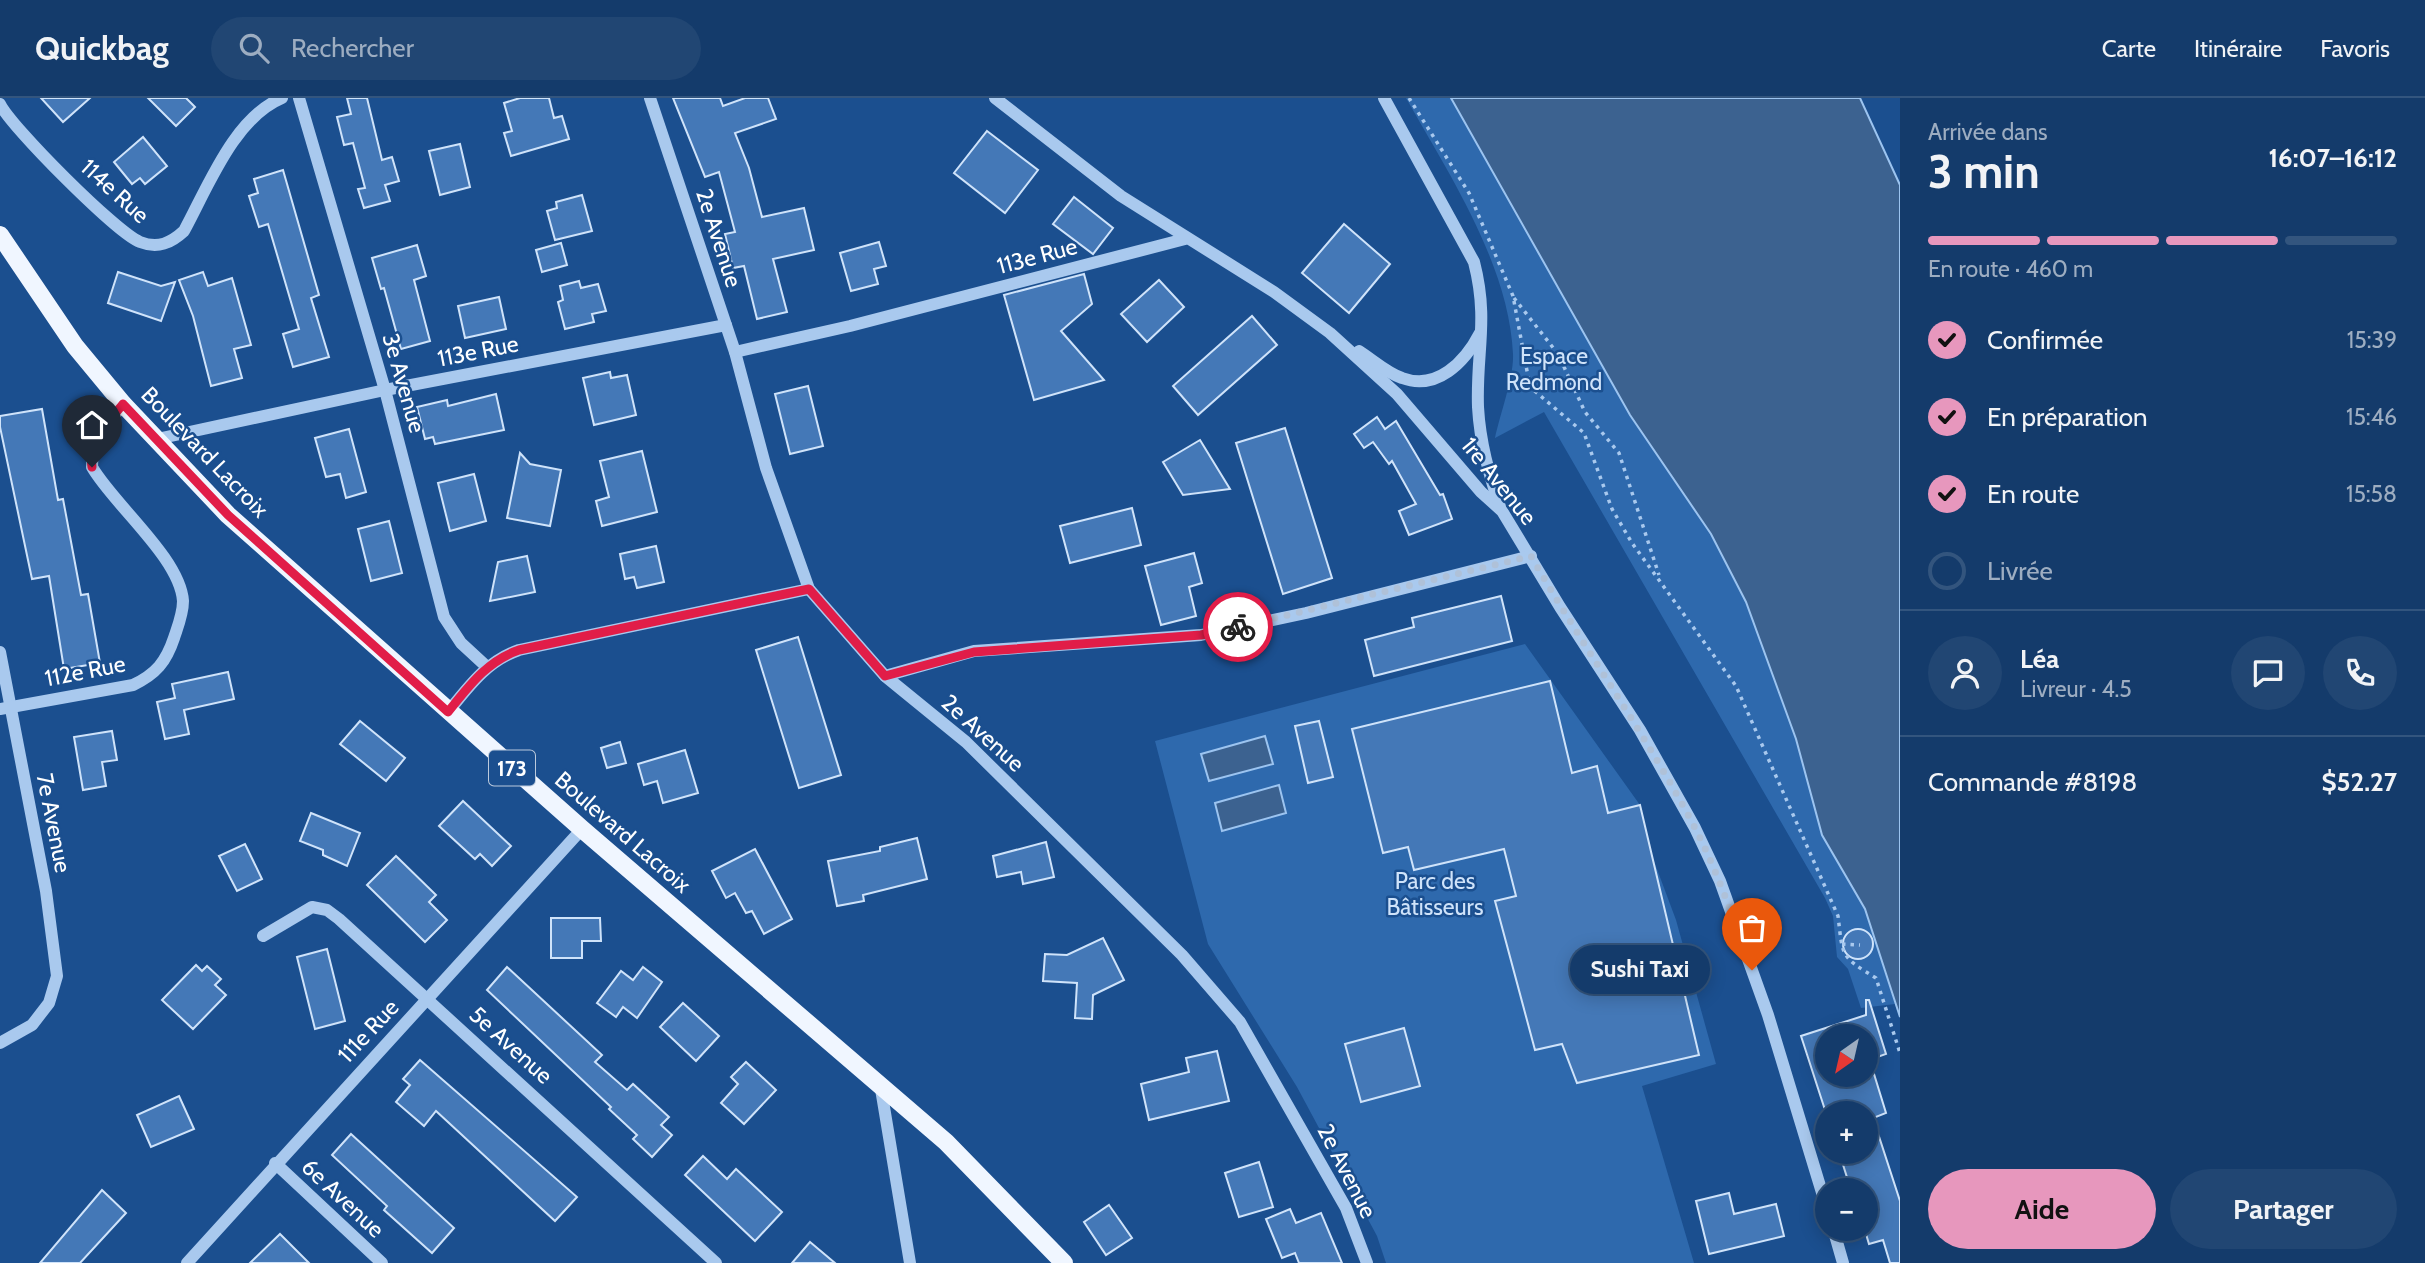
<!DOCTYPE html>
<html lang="fr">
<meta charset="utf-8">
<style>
:root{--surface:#143b6b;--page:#214673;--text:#f1f3f6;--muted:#9dadc1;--line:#33557e;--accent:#e797bd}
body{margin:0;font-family:Cabin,sans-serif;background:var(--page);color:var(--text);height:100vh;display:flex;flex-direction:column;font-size:26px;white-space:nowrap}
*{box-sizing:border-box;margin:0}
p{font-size:23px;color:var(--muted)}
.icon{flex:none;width:38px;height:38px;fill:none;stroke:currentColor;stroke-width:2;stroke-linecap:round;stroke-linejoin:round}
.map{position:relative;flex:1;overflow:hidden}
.panel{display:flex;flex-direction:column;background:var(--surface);width:525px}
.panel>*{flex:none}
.needle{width:46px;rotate:214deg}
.controls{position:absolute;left:1815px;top:926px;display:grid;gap:14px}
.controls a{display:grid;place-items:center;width:63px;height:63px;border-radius:50%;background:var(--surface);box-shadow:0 4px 18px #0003,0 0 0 2px var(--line);font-size:35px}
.pin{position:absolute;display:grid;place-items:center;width:60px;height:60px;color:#fff;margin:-72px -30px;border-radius:50% 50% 50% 0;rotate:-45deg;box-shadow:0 0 7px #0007}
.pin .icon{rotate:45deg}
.courier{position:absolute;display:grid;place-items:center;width:70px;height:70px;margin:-35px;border:5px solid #e11d48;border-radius:50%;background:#fff;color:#222;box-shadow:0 2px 9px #0007}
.bubble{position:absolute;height:49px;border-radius:24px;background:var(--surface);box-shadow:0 4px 18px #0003,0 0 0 2px var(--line);font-size:23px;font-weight:700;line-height:49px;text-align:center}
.summary em{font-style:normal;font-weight:700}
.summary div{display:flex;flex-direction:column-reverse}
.summary{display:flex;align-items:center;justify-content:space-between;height:119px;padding:0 28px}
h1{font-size:46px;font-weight:700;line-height:52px}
.bar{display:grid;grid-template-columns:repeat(4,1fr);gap:10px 7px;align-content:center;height:84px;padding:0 28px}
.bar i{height:9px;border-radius:5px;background:var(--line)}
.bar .selected{background:var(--accent)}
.bar p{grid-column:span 4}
.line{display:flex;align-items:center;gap:18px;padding:0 28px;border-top:2px solid var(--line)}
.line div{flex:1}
.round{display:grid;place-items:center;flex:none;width:74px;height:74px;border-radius:37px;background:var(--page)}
ol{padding:0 28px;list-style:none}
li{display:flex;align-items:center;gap:21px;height:77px}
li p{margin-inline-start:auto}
li .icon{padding:7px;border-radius:50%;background:var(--accent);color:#111;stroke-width:4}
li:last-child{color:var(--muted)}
li i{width:38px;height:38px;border:4px solid var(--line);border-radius:50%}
.button{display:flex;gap:14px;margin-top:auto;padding:14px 28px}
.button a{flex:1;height:80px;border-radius:42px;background:var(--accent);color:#111;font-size:28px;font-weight:700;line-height:80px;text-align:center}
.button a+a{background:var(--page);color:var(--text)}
header{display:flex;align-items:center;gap:42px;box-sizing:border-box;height:98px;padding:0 35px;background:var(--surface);border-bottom:2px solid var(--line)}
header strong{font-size:33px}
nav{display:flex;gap:38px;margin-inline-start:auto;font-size:24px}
.search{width:490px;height:63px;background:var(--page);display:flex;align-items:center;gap:18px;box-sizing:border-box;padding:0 24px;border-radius:38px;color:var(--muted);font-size:26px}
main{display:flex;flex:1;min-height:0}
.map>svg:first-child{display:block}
</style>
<header>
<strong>Quickbag</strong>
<div class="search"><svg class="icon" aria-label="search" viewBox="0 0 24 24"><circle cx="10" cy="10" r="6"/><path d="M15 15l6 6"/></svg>Rechercher</div>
<nav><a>Carte</a><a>Itinéraire</a><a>Favoris</a></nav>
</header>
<main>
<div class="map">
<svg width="1900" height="1165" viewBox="0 0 1900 1165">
<rect width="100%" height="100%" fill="#1b4f8f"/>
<g fill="#2e69ad">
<path d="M 1406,0 L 1451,0 L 1630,317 L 1711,436 L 1746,504 L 1796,641 L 1822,737 L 1865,811 L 1895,906 L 1861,910 L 1848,871 L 1837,859 L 1833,818 L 1825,800 L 1544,314 L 1495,340 C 1500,316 1514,279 1513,256 C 1509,167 1449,76 1406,0 Z"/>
<polygon points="1525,546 1640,707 1645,739 1676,822 1716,966 1642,988 1694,1165 1386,1165 1377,1138 1297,989 1208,846 1155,643"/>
</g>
<g fill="#3c6290" stroke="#9cc4f0" stroke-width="2">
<polygon points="1451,0 1860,0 1900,87 1900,919 1865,811 1822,737 1796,641 1746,504 1711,436 1630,317"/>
<polygon points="1265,638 1273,666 1209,683 1201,656"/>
<polygon points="1279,687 1286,715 1222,733 1215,705"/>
</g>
<g fill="#4478b7" stroke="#cfe3fa" stroke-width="2">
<polygon points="41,0 90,0 63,24"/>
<polygon points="148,0 186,0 195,9 176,28"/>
<polygon points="347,0 367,0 382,62 392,59 399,83 385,87 390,103 364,110 358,91 365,90 353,45 344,47 337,19 351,16"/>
<polygon points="520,0 549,0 554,20 562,18 569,41 511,58 504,35 512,33 504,5"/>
<polygon points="673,0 720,0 723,8 745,0 768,0 776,21 735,35 749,70 762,119 804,110 814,152 773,161 787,214 757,221 744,168 733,170 725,136 735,134 719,74 705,79"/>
<polygon points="987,33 1038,72 1005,115 954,75"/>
<polygon points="143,39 167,68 145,86 140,80 132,86 114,64"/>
<polygon points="460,46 470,89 440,97 429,53"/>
<polygon points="283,72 319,197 311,200 329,259 293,269 283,236 299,231 268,126 259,129 249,98 258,95 254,81"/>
<polygon points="582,97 592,133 555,142 547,113 557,110 556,104"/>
<polygon points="1074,99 1113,130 1093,156 1053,126"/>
<polygon points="1344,126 1390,166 1349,215 1302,175"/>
<polygon points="879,144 886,168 874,171 878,186 851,193 840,155"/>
<polygon points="561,145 567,167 542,174 536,152"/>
<polygon points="417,147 426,178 414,182 430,243 401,251 384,190 381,191 372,160"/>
<polygon points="118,174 161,188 175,184 161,223 108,205"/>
<polygon points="203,174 208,188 232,180 251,247 234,251 242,280 211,288 193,218 179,182"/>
<polygon points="1084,176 1092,206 1061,233 1104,282 1034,302 1004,197"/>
<polygon points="1159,182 1184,209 1147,244 1121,216"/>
<polygon points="579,183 581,190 598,186 606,213 592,216 594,224 565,231 558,204 563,202 560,188"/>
<polygon points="499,199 506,231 465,240 458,208"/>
<polygon points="1252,218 1277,247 1198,317 1173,288"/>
<polygon points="610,274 611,280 627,277 636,317 594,327 583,280"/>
<polygon points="808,288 823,348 790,356 775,296"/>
<polygon points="496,296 504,332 435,346 433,339 425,341 417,309 447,302 448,308"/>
<polygon points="42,311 58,402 63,401 81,497 88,496 100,565 64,571 49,478 32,481 0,329 0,318"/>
<polygon points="1377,319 1385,331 1396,323 1440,397 1443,396 1452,421 1409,437 1399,413 1416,406 1392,363 1389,366 1373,344 1364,350 1354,336"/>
<polygon points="1285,330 1332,480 1283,496 1236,345"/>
<polygon points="349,331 366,394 346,400 340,376 326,379 315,340"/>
<polygon points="1200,342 1230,391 1183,397 1163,364"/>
<polygon points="642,353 657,414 602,428 596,403 609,399 600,363"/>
<polygon points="520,355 530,366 561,372 550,428 507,420"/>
<polygon points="474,376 486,423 450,433 438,385"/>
<polygon points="1132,410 1141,447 1070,465 1060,428"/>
<polygon points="389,423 402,475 371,483 358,431"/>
<polygon points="656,448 664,484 637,490 634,479 625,481 620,456"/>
<polygon points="1194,455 1202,485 1189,489 1196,518 1161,527 1145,468"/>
<polygon points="527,458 535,494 490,503 498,464"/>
<polygon points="1501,498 1512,543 1374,578 1365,542 1414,529 1412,520"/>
<polygon points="798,539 841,677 799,690 756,552"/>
<polygon points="228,574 234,601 184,612 189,636 165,641 157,604 175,600 172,586"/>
<polygon points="1550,583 1572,675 1597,668 1608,715 1640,707 1699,957 1577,985 1562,946 1535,952 1495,803 1516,798 1504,751 1414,772 1408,749 1383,755 1352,631"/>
<polygon points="360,623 405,660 386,683 340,646"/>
<polygon points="1319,623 1333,679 1308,685 1295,628"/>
<polygon points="112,633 117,662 102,664 106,688 83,692 74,639"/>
<polygon points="620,644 626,665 607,670 601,650"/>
<polygon points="685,652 698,695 663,705 657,683 644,687 638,666"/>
<polygon points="463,703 511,748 492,768 480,756 475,761 439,728"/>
<polygon points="311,715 360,735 347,768 323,757 323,752 300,743"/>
<polygon points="917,740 927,781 863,797 864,803 837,808 828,763 880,753 880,749"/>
<polygon points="1046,744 1054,779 1023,786 1021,774 997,779 993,758"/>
<polygon points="245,746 262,781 237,793 219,758"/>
<polygon points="755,751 792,821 764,836 752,813 746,815 735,795 726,800 712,773"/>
<polygon points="396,758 436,797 429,804 447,822 425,844 367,787"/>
<polygon points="551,820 600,820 601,843 582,843 582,860 551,860"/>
<circle cx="1858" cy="846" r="15"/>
<polygon points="1103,840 1124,882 1093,897 1092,921 1075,920 1077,885 1043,883 1045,856 1067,857"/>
<polygon points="327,851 345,923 315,931 297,859"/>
<polygon points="196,867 202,873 207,868 221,881 215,887 226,897 193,931 162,902"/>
<polygon points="507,869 602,957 595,964 627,992 633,986 669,1019 661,1027 672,1037 652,1059 633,1041 637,1037 609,1011 611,1009 487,892"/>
<polygon points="643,869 662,884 637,920 623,909 616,919 597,905 621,873 633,882"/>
<polygon points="1866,902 1869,902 1886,956 1866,963 1866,938 1827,938 1827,976 1874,976 1886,1015 1873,1020 1900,1103 1900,1165 1890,1165 1883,1142 1869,1146 1866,1136 1866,1092 1851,1092 1839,1054 1866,1054 1866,1015 1826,1015 1801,938 1866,917"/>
<polygon points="683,905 719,938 696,963 660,929"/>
<polygon points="1404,930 1420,988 1361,1004 1345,946"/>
<polygon points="1217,953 1229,1003 1149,1022 1141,986 1189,974 1186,960"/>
<polygon points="420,962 577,1099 555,1123 436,1013 424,1028 396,1004 410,987 403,981"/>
<polygon points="746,964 776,992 744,1026 721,1005 738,986 731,979"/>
<polygon points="179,998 194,1031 151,1049 137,1017"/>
<polygon points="351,1036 454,1130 432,1155 384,1112 387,1108 332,1057"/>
<polygon points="703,1058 727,1081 736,1071 782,1114 755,1143 685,1077"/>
<polygon points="1259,1064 1273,1109 1239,1119 1225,1075"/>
<polygon points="102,1092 126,1115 80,1165 40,1165"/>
<polygon points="1729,1095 1734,1116 1776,1106 1784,1138 1709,1156 1696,1103"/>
<polygon points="1109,1107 1132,1140 1106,1157 1084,1124"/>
<polygon points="1290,1111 1296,1125 1321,1115 1342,1165 1299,1165 1295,1155 1282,1160 1266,1121"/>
<polygon points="280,1136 309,1165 250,1165"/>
<polygon points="810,1144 835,1165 792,1165"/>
</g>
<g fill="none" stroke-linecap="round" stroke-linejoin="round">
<g stroke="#a9c9ee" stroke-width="3.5" stroke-dasharray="3.5 5" stroke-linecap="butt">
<path d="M 1409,0 L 1469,95 L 1513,198 L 1530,289 L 1584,335 L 1612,411 L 1632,445 L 1736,588 L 1838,818 C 1843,859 1840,858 1876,880 L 1900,955"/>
<polyline points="1514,200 1558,256 1585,314 1619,355 1659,477"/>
<polyline points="1842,846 1860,847"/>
</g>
<g stroke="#a9c9ee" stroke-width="12">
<polyline points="299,0 385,292 444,519 461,545 487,569"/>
<polyline points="650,0 735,254 766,370 809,491 885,578 966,644 1182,857 1240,924 1346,1110 1367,1165"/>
<polyline points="995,0 1121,98 1274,194 1330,235 1397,296 1481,394 1502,413 1560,509 1640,632 1695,730 1720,783 1768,917 1827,1111"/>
<path d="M 1384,0 L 1474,164 C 1489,222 1476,254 1478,309 C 1480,345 1489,376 1500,409"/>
<path d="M 0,6 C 11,29 117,135 140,144 C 158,151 171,145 184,133 C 208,89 234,20 282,0"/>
<path d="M 1359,253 C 1373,262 1387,275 1402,280 C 1437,293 1465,264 1480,235"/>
<polyline points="735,254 850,228 1185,141"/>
<polyline points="157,341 385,292 726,227"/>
<polyline points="0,554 46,793 57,878 49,905 32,927 0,945"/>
<polyline points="885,578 974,553 1201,537 1306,515 1531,458"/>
<path d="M 0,611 L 133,587 C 156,576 166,564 174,540 C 178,528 183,516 183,503 C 180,460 114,407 92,369 L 93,346 L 123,306"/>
<path d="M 448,614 C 469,588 487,563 519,552 L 809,491"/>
<polyline points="263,838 312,809 327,812 339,821 716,1165"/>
<polyline points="881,991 910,1165"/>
<polyline points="275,1065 382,1165"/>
<polyline points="1833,1130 1843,1165"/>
<polyline points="187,1165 582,731"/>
</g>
<polyline stroke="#f0f6ff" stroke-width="18" points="0,137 75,248 123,306 228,417 582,731 946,1044 1064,1165"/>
</g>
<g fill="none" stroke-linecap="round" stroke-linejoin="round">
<path stroke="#afc1d8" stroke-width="7" stroke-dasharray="0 12.6" d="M 1238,529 L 1531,458 C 1583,549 1645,635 1694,728 C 1718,774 1734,823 1752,872"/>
<path stroke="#e11d48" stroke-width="9" d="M 92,369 C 88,343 108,325 123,306 L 228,417 L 448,614 C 469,588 487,563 519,552 L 809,491 L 885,578 L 974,554 L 1201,537 L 1238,529"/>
</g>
<g text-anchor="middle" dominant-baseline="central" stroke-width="5" stroke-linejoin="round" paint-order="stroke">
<rect fill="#1b4f8f" stroke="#bbcadd" stroke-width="2" x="489" y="652.5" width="46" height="35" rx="5"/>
<g font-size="21" font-weight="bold" fill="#fff">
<text x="512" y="670">173</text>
</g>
<g font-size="23" fill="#fff" stroke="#1b4f8f">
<text transform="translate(115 93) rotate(42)">114e Rue</text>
<text transform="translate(719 140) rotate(72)">2e Avenue</text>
<text transform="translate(1037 158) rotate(-15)">113e Rue</text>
<text transform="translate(478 253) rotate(-11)">113e Rue</text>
<text transform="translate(404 285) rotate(74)">3e Avenue</text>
<text transform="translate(205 354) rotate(46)">Boulevard Lacroix</text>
<text transform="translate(1499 383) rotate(51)">1re Avenue</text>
<text transform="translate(85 573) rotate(-11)">112e Rue</text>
<text transform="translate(983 635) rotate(42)">2e Avenue</text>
<text transform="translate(54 725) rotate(79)">7e Avenue</text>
<text transform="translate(623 734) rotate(41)">Boulevard Lacroix</text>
<text transform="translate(368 933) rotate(-47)">111e Rue</text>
<text transform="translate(511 947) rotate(42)">5e Avenue</text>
<text transform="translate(1347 1073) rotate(63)">2e Avenue</text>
<text transform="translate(343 1100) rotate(43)">6e Avenue</text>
</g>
<g font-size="23" fill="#cfe3fa" stroke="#1b4f8f">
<text x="1554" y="258">Espace<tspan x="1554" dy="26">Redmond</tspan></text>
<text x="1435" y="783">Parc des<tspan x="1435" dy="26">Bâtisseurs</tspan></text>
</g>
</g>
</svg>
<div class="controls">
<a><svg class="needle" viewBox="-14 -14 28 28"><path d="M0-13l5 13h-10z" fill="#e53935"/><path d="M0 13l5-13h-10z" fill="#9dadc1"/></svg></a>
<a>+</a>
<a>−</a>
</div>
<div class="pin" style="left:1752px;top:872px;background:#ea580c"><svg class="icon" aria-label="bag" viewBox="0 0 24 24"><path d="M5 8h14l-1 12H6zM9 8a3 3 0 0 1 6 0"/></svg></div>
<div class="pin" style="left:92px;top:369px;background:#1f2937"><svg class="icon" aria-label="home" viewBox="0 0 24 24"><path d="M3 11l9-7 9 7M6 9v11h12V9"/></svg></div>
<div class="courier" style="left:1238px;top:529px"><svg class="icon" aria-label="bike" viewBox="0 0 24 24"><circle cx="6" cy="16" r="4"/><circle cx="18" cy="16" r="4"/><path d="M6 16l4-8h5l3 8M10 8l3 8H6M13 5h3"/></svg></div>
<div class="bubble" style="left:1570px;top:847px;width:140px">Sushi Taxi</div>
</div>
<section class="panel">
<div class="summary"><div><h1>3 min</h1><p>Arrivée dans</p></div><em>16:07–16:12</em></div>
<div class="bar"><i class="selected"></i><i class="selected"></i><i class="selected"></i><i></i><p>En route · 460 m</p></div>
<ol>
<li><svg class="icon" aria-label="check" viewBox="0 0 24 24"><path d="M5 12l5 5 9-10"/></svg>Confirmée<p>15:39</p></li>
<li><svg class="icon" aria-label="check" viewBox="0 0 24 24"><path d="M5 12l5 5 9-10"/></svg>En préparation<p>15:46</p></li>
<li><svg class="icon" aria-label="check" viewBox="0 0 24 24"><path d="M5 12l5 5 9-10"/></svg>En route<p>15:58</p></li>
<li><i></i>Livrée</li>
</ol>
<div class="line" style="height:126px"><a class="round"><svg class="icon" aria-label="person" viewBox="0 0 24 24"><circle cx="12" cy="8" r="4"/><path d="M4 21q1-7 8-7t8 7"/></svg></a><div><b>Léa</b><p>Livreur · 4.5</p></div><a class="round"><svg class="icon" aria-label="chat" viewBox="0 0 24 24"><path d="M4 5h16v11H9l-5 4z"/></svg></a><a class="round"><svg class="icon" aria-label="phone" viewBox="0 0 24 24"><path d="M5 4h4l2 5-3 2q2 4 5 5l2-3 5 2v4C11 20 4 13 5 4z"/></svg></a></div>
<div class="line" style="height:91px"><div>Commande #8198</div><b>$52.27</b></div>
<div class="button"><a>Aide</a><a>Partager</a></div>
</section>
</main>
